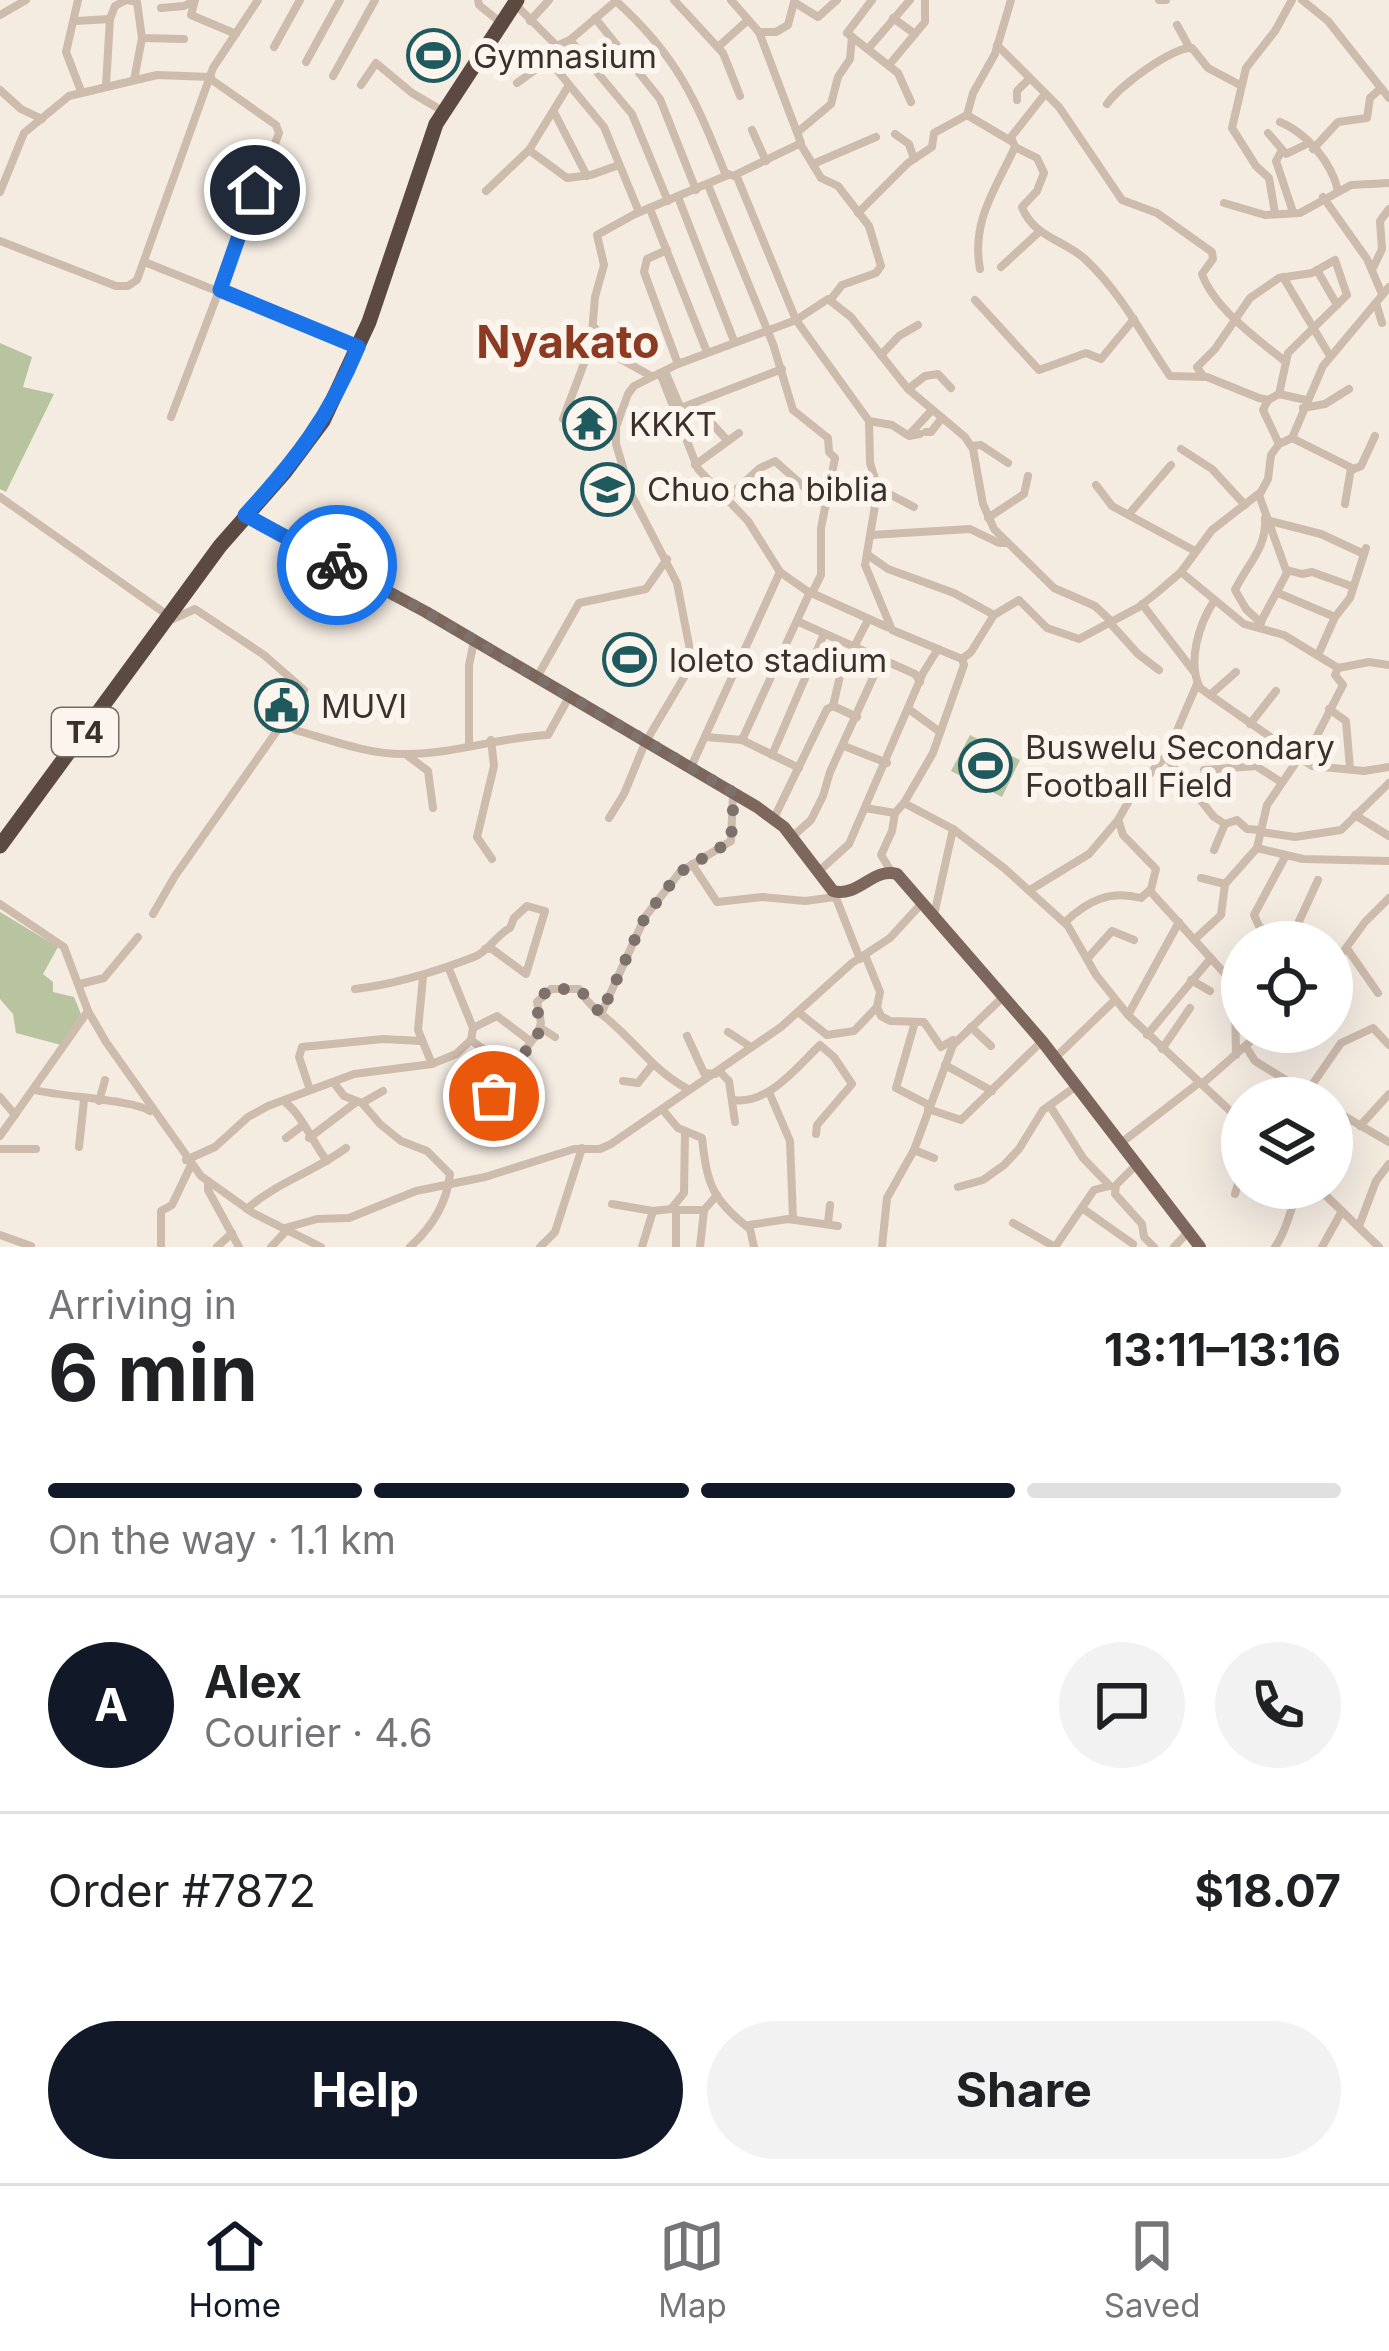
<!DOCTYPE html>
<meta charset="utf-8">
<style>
:root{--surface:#fff;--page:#f2f2f2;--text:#202124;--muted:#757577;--line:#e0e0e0;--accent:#111827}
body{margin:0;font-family:Inter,sans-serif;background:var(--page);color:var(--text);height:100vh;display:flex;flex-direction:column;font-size:45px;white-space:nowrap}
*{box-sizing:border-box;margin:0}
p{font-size:39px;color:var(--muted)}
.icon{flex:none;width:66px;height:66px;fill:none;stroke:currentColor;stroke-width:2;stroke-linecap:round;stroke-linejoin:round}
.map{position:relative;height:1247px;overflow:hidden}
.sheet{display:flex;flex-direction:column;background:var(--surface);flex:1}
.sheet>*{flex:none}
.fabs{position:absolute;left:1221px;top:921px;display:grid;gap:24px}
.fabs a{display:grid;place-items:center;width:132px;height:132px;border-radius:50%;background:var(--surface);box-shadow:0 12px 48px #0002;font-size:60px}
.pin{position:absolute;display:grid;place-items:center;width:102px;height:102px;color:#fff;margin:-51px;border:6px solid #fff;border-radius:50%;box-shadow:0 3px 12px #0007}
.courier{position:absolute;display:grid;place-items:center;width:120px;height:120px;margin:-60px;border:9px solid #1a73e8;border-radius:50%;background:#fff;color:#222;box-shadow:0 3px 15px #0007}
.headline em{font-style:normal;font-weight:700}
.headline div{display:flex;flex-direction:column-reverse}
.headline{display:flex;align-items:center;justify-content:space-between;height:204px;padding:0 48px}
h1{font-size:78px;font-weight:700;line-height:90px}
.bar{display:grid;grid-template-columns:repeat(4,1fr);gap:18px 12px;align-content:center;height:144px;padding:0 48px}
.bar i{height:15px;border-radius:9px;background:var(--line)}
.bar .selected{background:var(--accent)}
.bar p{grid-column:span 4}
.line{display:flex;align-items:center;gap:30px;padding:0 48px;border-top:3px solid var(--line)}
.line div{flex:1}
.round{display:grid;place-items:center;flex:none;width:126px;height:126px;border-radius:63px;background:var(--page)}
.cta{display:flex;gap:24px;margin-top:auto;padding:24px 48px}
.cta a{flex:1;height:138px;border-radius:72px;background:var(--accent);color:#fff;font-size:48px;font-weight:700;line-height:138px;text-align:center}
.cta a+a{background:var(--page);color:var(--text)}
.menu{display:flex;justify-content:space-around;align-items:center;height:168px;border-top:3px solid var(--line);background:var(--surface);font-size:33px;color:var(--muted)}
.menu a{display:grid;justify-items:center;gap:6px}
.menu .selected{color:var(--accent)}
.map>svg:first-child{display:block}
</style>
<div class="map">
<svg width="1389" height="1247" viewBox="0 0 1389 1247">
<rect width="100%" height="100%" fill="#f4ebe1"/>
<g fill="#b8c4a0">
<polygon points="0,343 32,357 23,387 54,394 6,492 0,489"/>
<polygon points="970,735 1020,760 1002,797 951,771"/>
<polygon points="0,912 58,947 43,974 53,982 53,992 74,997 81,1014 61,1045 16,1033 13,1014 0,999"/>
</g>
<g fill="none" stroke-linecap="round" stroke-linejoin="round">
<g stroke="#cdbbac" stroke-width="8">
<polyline points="78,0 66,52 81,91"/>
<polyline points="127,0 137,2 142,38 184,39"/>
<polyline points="195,0 191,15 236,34"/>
<polyline points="478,0 479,5 500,22"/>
<polyline points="674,0 723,53 740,96"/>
<polyline points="731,0 759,32 801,143 735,175"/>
<polyline points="872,0 847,33 898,73 911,102"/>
<polyline points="1159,0 1166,0"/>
<polyline points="1302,0 1328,21 1389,98"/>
<path d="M 516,5 L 557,46 L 570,40 L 616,1 C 677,56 695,98 725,173 L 737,177 L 796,320 L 869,421 L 870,463 L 878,488 L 865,565 L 892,630 L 962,659 L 964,665 L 933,753 L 904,803 L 953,829 L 1004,868 L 1068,926 L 1096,975 L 1128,1015 L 1242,1122"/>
<polyline points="161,8 184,6 194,1"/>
<polyline points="0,15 26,0"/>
<polyline points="595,18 660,99 696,190"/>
<polyline points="893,18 915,34"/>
<polyline points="76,21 110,19"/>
<polyline points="530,21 549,0"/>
<polyline points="1177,25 1188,45"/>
<polyline points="759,32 776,32 788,25 794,2 818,17 837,0"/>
<polyline points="570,40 632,114 668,201"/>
<polyline points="554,44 550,55 552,64 604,127 639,212"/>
<path d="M 997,45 L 1059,107 L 1122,200 L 1157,213 L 1212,252 L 1213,259 L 1202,274 C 1214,308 1258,340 1286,362"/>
<polyline points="274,47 300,0"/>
<polyline points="718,47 748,20"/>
<polyline points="868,49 910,0"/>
<polyline points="306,62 340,0"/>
<polyline points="889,65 925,22 925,0"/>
<polyline points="333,76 375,0"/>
<polyline points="134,80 142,38"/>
<polyline points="517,83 550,59"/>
<polyline points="106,85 110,19 115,6 126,0"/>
<polyline points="361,85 376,63 412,93 441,110"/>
<polyline points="0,90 21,109 42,119"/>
<polyline points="1017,100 1017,91 1029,79"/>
<path d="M 1107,104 C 1119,86 1174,46 1192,48 L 1208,68 L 1240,85"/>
<polyline points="555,114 587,176"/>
<polyline points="967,115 1011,141"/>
<path d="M 1280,122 C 1307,133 1332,163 1338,191"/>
<polyline points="752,130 766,161"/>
<polyline points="799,131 831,104 838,77 850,59 852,37"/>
<polyline points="1268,133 1286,154 1307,144"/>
<polyline points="895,134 909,144 914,159"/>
<polyline points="801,145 821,178 838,186 869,226 881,266 876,273 842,285 831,299"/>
<path d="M 1015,147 L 1037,158 L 1044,173 L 1037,191 L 1022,207 C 1033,237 1065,240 1086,260 C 1122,294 1143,337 1170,376 L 1207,377 L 1259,398 L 1268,400 L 1279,394 L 1306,400"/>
<polyline points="1313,149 1338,122 1367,118 1370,98 1381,88"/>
<polyline points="529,150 567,178 591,175 619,165"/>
<polyline points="1281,152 1276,161 1293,212"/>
<polyline points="813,164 876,137"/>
<polyline points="708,185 773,344 793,410 828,438 829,452 835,458 821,528 821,575 812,593"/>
<polyline points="486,191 529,150 569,85"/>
<polyline points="0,192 24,133 69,96 157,75 211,77"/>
<polyline points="678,197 734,341"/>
<polyline points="1323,197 1367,259 1382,294"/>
<polyline points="1224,203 1265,215 1300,213 1351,185 1389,183"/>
<polyline points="650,209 707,352"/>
<polyline points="858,213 908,163 932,147 934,133 967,115 973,93 995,54 1011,0"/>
<polyline points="1275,213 1269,178 1256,166 1232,128 1246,68 1275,31 1292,0"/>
<polyline points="0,241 116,286 128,286 137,280 213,68 258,0"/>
<polyline points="667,250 647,259 644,272 678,364"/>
<polyline points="147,263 357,347"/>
<polyline points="1001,267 1040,231"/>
<path d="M 980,269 C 971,221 996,188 1015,147 L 1011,137 L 1045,94"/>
<polyline points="1317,270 1337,305"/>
<polyline points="1372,270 1382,249 1380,221 1389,209"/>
<polyline points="1283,277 1330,356"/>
<polyline points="975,300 1039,370 1086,353 1101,359 1134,319"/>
<polyline points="1376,303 1382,323"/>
<polyline points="595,328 617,357 651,376"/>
<polyline points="881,355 899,336 918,325"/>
<polyline points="665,371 684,416 705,416 726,439"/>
<polyline points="660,373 698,469 748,521 780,572 807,591 887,627"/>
<polyline points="1203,376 1197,367 1215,349 1250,298 1279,278 1312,273 1335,260 1347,295 1288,353 1279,394"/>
<polyline points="908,389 925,376 938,374 951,388"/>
<polyline points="1268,400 1263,410 1279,444"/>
<polyline points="1303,408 1325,404 1349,389"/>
<polyline points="673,411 782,369"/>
<polyline points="171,417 279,133 276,125 212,80"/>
<polyline points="563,419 591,345 595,297 604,265 597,235 635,214 728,175"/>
<polyline points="869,421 892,425 909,436 920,434"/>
<polyline points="926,432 931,432 942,418"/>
<polyline points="909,435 932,410"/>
<polyline points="1292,438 1354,469 1361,466 1375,436"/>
<polyline points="972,446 981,445 1008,463"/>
<polyline points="1181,449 1212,469 1245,505"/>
<polyline points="695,465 739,433"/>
<polyline points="1096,485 1112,506 1195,551"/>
<polyline points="878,488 914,507"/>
<path d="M 0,497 L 173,619 L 195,609 L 264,655 L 304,690 L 287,717 L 295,730 C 331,740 369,755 407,754 C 454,754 501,737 548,735 L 569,697"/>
<polyline points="726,499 760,468 775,461 823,504"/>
<polyline points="1345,504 1351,468"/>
<polyline points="1129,514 1171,465"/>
<polyline points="988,518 1024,494 1028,476"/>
<polyline points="1270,521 1321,534 1364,554"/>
<polyline points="871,535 970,529 999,543 1006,543"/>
<polyline points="868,555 888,569 954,593 994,615 971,652 962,659"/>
<polyline points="1287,570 1302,574 1312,572 1351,586"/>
<polyline points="1181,572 1244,624 1284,635 1338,668 1369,662 1389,665"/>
<polyline points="1278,593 1335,617"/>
<path d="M 1214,601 C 1199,624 1187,662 1200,688 L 1312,766 L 1364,771 L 1389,767"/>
<polyline points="1142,604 1195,673"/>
<polyline points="994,615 1019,600 1047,628 1079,639 1139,607 1159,591 1181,572 1212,530 1261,492 1268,479 1271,455 1279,444 1292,438 1323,366 1389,287"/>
<polyline points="799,622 915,674 920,682"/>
<polyline points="1110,623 1138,654 1159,670"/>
<path d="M 1261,623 L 1246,609 L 1235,590 C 1247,564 1267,549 1265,518"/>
<polyline points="1258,627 1287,573 1259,495"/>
<polyline points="854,647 868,620"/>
<polyline points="1318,655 1335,617 1350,598 1366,548"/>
<polyline points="814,658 840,676 833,706"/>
<polyline points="536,679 579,603 646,589 667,559"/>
<polyline points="1210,695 1236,672"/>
<polyline points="1329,709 1346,721 1350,769"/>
<polyline points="910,710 940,732"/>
<polyline points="1250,724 1276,691"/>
<polyline points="706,737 742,740 799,768"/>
<polyline points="491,740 494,766 477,837 492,859"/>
<polyline points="742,740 810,592"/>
<polyline points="469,744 469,665 474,641"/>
<polyline points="844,746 887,763"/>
<polyline points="772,755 824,634"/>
<polyline points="408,756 428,771 433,808"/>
<polyline points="1166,757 1214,817 1225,824 1237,820 1247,829 1261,830"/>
<polyline points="1304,761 1343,685 1335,675 1338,668"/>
<polyline points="691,767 780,572"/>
<polyline points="1204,770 1256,766 1281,782"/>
<polyline points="865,808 895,813 904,803"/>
<polyline points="1355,815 1389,836"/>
<polyline points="609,818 624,794 645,743 686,674 690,650 677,583 631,494 616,444 616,427 628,394 634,386 678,364 796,320 828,299 851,317 908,389 965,437 973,449 983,504 994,529 1054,588 1095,606 1112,622"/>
<polyline points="774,818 827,709 833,706 857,717"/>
<polyline points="1261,832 1295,837 1341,830 1389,783"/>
<polyline points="792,837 811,820 823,796 830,772 881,660"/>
<polyline points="1257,848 1303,859 1389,861"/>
<polyline points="1214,850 1225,824"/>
<polyline points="692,864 717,902 762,897 805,901 835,897"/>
<polyline points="891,871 881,855 892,831 895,813"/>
<polyline points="818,872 849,844 923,673 938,649"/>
<polyline points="1201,878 1225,884"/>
<polyline points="1030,890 1089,854 1118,820 1135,790 1166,756 1197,684"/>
<polyline points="1150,891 1227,976 1235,1001 1236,1055"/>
<polyline points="834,893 860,959"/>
<polyline points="0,904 64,947 88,1011 106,1042 201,1176 253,1213 321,1247"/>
<polyline points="153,914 175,876 286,718"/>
<polyline points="934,915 953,829"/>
<path d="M 1065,922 C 1089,900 1110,890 1141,898 L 1151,889 L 1156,869 L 1123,835 L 1119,822"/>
<polyline points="1195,939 1221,915 1225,884 1257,848 1267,805 1299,758"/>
<polyline points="1282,942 1259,926 1254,915 1285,857"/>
<polyline points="1283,942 1296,928 1318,880"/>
<polyline points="1348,950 1378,993"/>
<polyline points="865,955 880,992 877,1007 881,1016 890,1021 924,1022 941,1047 953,1040"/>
<polyline points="1087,959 1112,931 1134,940"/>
<polyline points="1332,967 1365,922 1389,898"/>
<polyline points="449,969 473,1028"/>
<polyline points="423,977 418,1030 432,1064"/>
<polyline points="1191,980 1210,991"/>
<polyline points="80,984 104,978 138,937"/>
<path d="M 355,989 C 397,984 435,972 474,957 C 488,952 496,935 510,928 L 514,918 L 527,906 L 545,911 L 526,974 L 492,949 L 485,949"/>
<polyline points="798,1012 827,1035 854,1031 877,1007"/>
<polyline points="601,1014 645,917 680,872 731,841 733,795"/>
<polyline points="1128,1015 1179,922"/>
<polyline points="915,1022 896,1088 929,1105"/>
<polyline points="971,1027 991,1046"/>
<polyline points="541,1028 555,1037"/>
<polyline points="728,1032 751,1047"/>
<polyline points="1147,1035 1211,958"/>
<polyline points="687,1036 704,1073 715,1074"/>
<polyline points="471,1040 473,1028 497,1016 530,1041"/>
<polyline points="1246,1047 1255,1061 1315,1098"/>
<polyline points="1162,1049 1190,1008"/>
<polyline points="1056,1057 1115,1000"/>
<polyline points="945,1065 992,1091"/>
<polyline points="720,1072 729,1081 735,1122"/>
<polyline points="623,1081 638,1083 653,1064"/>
<path d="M 334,1083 L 344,1096 L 362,1103 L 380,1124 L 401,1141 L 427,1151 L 450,1174 C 447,1204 432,1227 410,1247"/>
<polyline points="1202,1084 1261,1032"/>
<path d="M 35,1090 C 62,1097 135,1100 150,1111"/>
<polyline points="310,1090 299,1057 302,1047 383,1039 421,1041"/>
<polyline points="769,1092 790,1141 793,1219"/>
<polyline points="1307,1092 1341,1043 1373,1028 1389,1045"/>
<polyline points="0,1097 15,1115"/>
<path d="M 733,1100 C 768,1105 796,1068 820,1045 L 834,1057 L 852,1084 L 817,1125 L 816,1134"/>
<polyline points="99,1101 105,1080"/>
<path d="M 285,1102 C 302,1115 313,1143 327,1161"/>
<polyline points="362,1103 383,1091"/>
<polyline points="1050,1106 1083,1158 1110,1186"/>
<path d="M 662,1109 L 678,1128 L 702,1138 C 707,1184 712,1200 750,1229 L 754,1247"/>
<polyline points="928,1109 961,1120 1042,1041"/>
<polyline points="1332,1109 1389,1142"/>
<path d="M 468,1126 L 537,1034 L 541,1023 L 537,1002 L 551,989 L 579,989 C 588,1005 599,1011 613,1024 C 639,1047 657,1073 688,1089"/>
<polyline points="1360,1126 1389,1094"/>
<polyline points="0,1136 88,1011"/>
<polyline points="286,1138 302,1126"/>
<polyline points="309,1138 355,1103"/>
<polyline points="1121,1143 1200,1082"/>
<polyline points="79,1147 84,1100"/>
<polyline points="0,1149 36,1149"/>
<polyline points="914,1150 934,1158"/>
<polyline points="186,1160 215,1147 248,1117 268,1106 354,1074 432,1064 456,1054 471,1040 512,1071"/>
<polyline points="1136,1165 1116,1185 1115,1194 1142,1224 1144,1237 1154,1247"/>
<polyline points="208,1181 208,1190 239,1247"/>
<polyline points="958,1187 983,1180 1004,1165 1019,1149 1043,1110 1075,1087"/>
<polyline points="1318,1188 1379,1247"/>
<polyline points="1235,1194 1242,1171"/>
<polyline points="612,1204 653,1211 671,1209 684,1193 685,1131"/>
<polyline points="1082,1208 1133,1244"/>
<path d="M 247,1209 C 277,1182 314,1172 346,1148"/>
<polyline points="676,1210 676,1247"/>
<polyline points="676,1210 704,1210"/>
<polyline points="828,1223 830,1205"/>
<polyline points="1013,1223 1055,1247"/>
<polyline points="749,1225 788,1219 838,1226"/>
<polyline points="1359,1226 1376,1181 1389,1164"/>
<polyline points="285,1228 317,1219 349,1218 416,1191 485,1177 574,1149 600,1149 611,1144 781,1027 852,963 890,938 922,903"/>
<polyline points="0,1235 31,1246"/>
<polyline points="161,1247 161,1211 172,1205 191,1165"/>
<polyline points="217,1247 232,1233"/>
<polyline points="271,1247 288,1229"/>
<polyline points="540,1247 555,1232 582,1148"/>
<polyline points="642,1247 653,1211"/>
<polyline points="700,1247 704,1210 717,1195"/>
<polyline points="882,1247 887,1198 914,1150 953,1045 1003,997"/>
<polyline points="1055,1247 1094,1190 1109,1186"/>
<polyline points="1174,1247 1188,1232"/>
<path d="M 1275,1247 C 1289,1228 1289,1207 1301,1188"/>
<polyline points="1322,1247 1342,1211"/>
</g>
<path stroke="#7d675c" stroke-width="12" d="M 245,515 L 426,612 L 757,807 L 784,827 L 833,891 C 858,898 873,867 897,874 L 1042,1041 L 1200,1247"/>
<polyline stroke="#5c4a42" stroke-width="15" points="0,846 220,546 285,472 323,421 369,322 436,124 517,0"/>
</g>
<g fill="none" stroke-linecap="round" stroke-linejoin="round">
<polyline stroke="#7c716b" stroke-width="12" stroke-dasharray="0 21.6" points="337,565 426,612 734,793 731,841 680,872 645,917 601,1014 579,989 548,989 537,1004 540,1031 494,1096"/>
<path stroke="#1a73e8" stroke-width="15" d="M 255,190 L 220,290 L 358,347 C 329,417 296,460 245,515 L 337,565"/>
</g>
<defs>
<symbol id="stadium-ring" viewBox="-11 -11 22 22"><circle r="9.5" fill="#fbf5ee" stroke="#1f5a5e" stroke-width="1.5"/><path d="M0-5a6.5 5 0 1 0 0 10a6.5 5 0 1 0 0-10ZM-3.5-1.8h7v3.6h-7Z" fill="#1f5a5e"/></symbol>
<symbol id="temple-ring" viewBox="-11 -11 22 22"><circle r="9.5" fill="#fbf5ee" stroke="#1f5a5e" stroke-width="1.5"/><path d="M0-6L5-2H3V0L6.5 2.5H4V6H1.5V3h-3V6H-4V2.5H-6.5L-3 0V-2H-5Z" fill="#1f5a5e"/></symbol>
<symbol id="university-ring" viewBox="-11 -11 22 22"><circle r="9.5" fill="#fbf5ee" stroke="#1f5a5e" stroke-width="1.5"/><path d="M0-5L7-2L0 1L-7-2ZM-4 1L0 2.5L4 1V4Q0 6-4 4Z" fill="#1f5a5e"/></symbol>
<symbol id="civic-ring" viewBox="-11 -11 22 22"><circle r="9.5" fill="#fbf5ee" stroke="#1f5a5e" stroke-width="1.5"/><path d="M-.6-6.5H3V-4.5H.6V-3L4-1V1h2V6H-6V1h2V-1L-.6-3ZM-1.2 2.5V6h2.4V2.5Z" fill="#1f5a5e"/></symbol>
</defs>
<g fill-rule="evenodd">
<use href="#stadium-ring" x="404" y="26" width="59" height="59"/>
<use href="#temple-ring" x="560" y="394" width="59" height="59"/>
<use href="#university-ring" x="578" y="460" width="59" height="59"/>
<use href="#stadium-ring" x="600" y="630" width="59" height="59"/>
<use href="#civic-ring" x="252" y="676" width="59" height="59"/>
<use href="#stadium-ring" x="956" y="736" width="59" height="59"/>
</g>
<g text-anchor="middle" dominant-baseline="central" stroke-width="12" stroke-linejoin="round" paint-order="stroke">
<rect fill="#fbf5ee" stroke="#756b66" stroke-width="3" x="52" y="708" width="66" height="48" rx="9"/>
<g font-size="30" font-weight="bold" fill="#3b302b">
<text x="85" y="732">T4</text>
</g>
<g font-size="33" fill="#3b302b" stroke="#fbf5ee" text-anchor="start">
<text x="473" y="56">Gymnasium</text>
<text x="629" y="424">KKKT</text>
<text x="647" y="489">Chuo cha biblia</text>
<text x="669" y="660">loleto stadium</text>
<text x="321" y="706">MUVI</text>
<text x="1025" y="747">Buswelu Secondary<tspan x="1025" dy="38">Football Field</tspan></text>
</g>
<g font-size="45" font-weight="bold" fill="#8c3b22" stroke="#fbf5ee">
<text x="568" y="341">Nyakato</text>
</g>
</g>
</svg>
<div class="fabs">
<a><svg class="icon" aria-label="locate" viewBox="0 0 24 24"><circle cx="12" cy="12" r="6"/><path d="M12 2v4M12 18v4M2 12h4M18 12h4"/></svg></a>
<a><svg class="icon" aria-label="layers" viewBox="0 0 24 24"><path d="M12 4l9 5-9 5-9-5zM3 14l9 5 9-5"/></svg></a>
</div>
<div class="pin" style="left:494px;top:1096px;background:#ea580c"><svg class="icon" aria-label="bag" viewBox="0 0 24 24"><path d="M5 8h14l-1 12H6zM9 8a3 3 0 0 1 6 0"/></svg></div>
<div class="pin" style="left:255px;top:190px;background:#1f2937"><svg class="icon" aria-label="home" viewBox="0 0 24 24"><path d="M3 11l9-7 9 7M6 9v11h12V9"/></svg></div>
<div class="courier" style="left:337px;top:565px"><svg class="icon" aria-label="bike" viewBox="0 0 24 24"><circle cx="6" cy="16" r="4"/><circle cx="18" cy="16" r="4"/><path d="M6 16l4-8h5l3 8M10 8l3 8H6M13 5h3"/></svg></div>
</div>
<section class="sheet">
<div class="headline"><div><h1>6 min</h1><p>Arriving in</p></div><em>13:11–13:16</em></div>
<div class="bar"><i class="selected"></i><i class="selected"></i><i class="selected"></i><i></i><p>On the way · 1.1 km</p></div>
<div class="line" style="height:216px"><b class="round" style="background:var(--accent);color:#fff">A</b><div><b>Alex</b><p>Courier · 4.6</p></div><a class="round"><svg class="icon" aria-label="chat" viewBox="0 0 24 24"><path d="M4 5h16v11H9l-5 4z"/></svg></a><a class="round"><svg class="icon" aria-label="phone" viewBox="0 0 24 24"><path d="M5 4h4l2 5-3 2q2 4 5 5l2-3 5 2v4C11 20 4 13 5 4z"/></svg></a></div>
<div class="line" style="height:156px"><div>Order #7872</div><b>$18.07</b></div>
<div class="cta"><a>Help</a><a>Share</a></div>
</section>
<nav class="menu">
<a class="selected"><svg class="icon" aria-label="home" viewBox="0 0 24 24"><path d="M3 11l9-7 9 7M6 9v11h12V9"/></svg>Home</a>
<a><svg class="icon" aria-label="map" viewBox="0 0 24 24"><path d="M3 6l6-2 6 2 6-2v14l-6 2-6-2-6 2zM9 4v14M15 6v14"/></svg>Map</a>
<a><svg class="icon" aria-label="saved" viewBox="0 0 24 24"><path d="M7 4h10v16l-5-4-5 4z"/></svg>Saved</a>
</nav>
